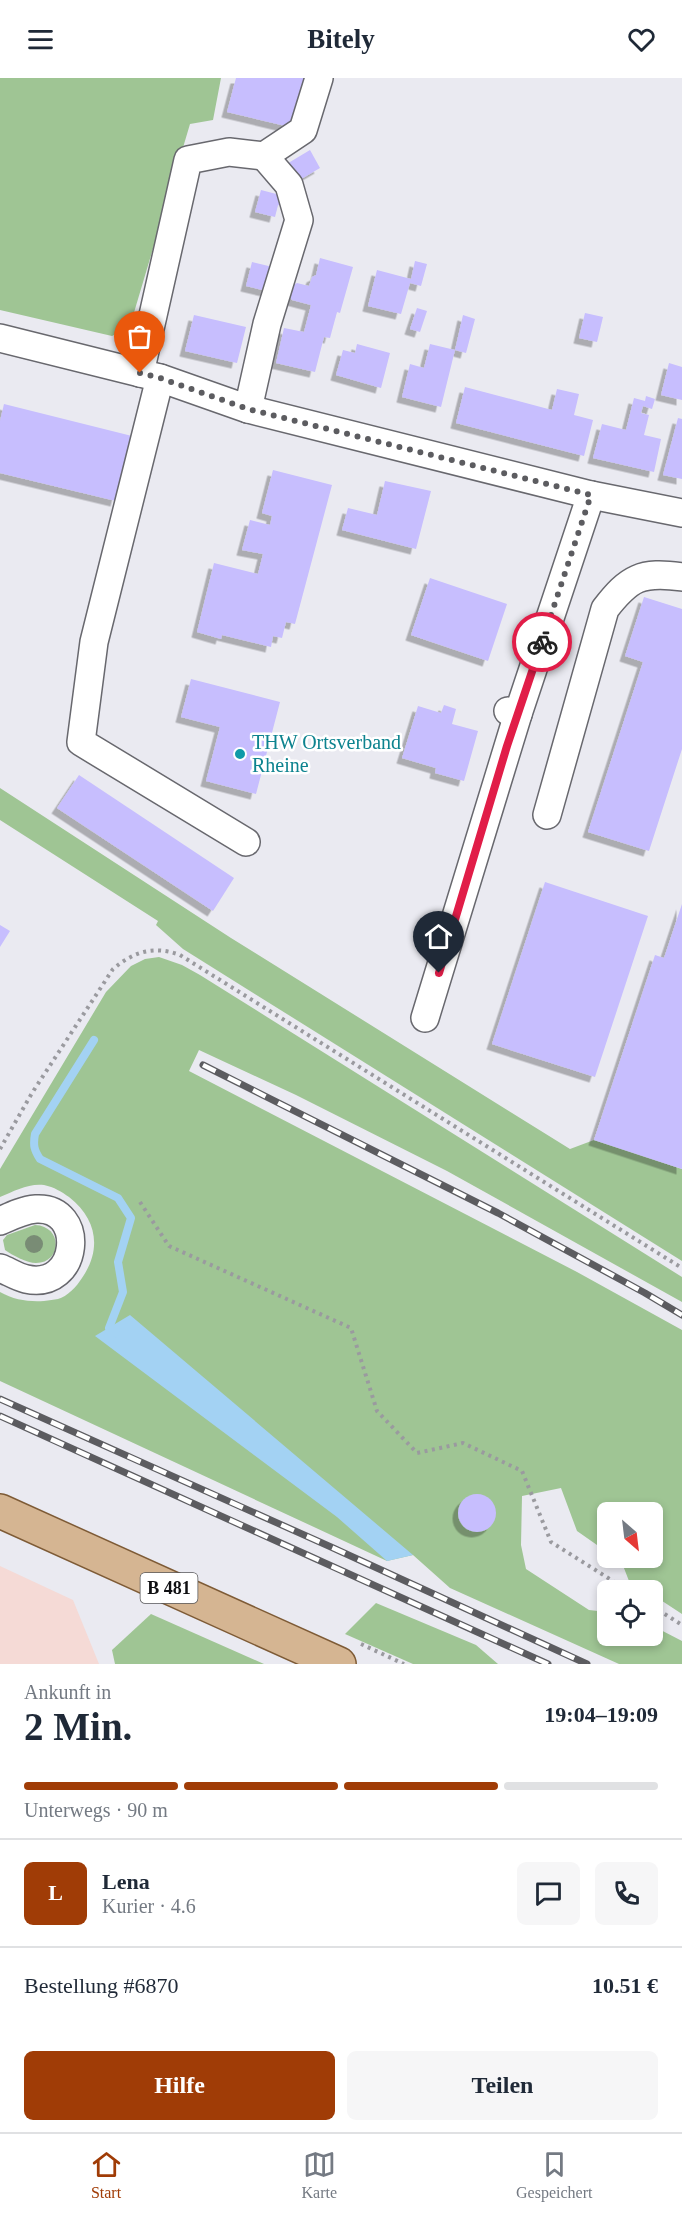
<!DOCTYPE html>
<html lang="de">
<meta charset="utf-8">
<style>
:root{--surface:#fff;--page:#f6f6f7;--text:#1f2937;--muted:#747a83;--line:#e0e1e3;--accent:#a03c06}
body{margin:0;font-family:Georgia,serif;background:var(--page);color:var(--text);height:100vh;display:flex;flex-direction:column;font-size:22px;white-space:nowrap}
*{box-sizing:border-box;margin:0}
p{font-size:20px;color:var(--muted)}
.icon{flex:none;width:33px;height:33px;fill:none;stroke:currentColor;stroke-width:2;stroke-linecap:round;stroke-linejoin:round}
.map{position:relative;height:1586px;overflow:hidden}
.drawer{display:flex;flex-direction:column;background:var(--surface);flex:1}
.drawer>*{flex:none}
.needle{width:39px;rotate:152deg}
.fabs{position:absolute;left:597px;top:1424px;display:grid;gap:12px}
.fabs a{display:grid;place-items:center;width:66px;height:66px;border-radius:9px;background:var(--surface);box-shadow:0 3px 9px #0003;font-size:30px}
.pin{position:absolute;display:grid;place-items:center;width:51px;height:51px;color:#fff;margin:-62px -26px;border-radius:50% 50% 50% 0;rotate:-45deg;box-shadow:0 0 6px #0007}
.pin .icon{rotate:45deg}
.courier{position:absolute;display:grid;place-items:center;width:60px;height:60px;margin:-30px;border:4px solid #e11d48;border-radius:50%;background:#fff;color:#222;box-shadow:0 2px 8px #0007}
.headline em{font-style:normal;font-weight:700}
.headline div{display:flex;flex-direction:column-reverse}
.headline{display:flex;align-items:center;justify-content:space-between;height:102px;padding:0 24px}
h1{font-size:39px;font-weight:700;line-height:45px}
.bar{display:grid;grid-template-columns:repeat(4,1fr);gap:9px 6px;align-content:center;height:72px;padding:0 24px}
.bar i{height:8px;border-radius:4px;background:var(--line)}
.bar .selected{background:var(--accent)}
.bar p{grid-column:span 4}
.line{display:flex;align-items:center;gap:15px;padding:0 24px;border-top:2px solid var(--line)}
.line div{flex:1}
.round{display:grid;place-items:center;flex:none;width:63px;height:63px;border-radius:9px;background:var(--page)}
.action{display:flex;gap:12px;margin-top:auto;padding:12px 24px}
.action a{flex:1;height:69px;border-radius:9px;background:var(--accent);color:#fff;font-size:24px;font-weight:700;line-height:69px;text-align:center}
.action a+a{background:var(--page);color:var(--text)}
header{display:flex;justify-content:space-between;align-items:center;height:78px;padding:0 24px;background:var(--surface);font-size:27px;font-weight:700}
.dock{display:flex;justify-content:space-around;align-items:center;height:84px;border-top:2px solid var(--line);background:var(--surface);font-size:16px;color:var(--muted)}
.dock a{display:grid;justify-items:center;gap:3px}
.dock .selected{color:var(--accent)}
.map>svg:first-child{display:block}
</style>
<header><svg class="icon" aria-label="menu" viewBox="0 0 24 24"><path d="M4 6h16M4 12h16M4 18h16"/></svg>Bitely<svg class="icon" aria-label="heart" viewBox="0 0 24 24"><path d="M12 20l-8-8c-3-5 5-10 8-4 3-6 11-1 8 4z"/></svg></header>
<div class="map">
<svg width="682" height="1586" viewBox="0 0 682 1586">
<defs>
<filter id="shadow"><feDropShadow dx="-5.5" dy="5.5" stdDeviation="0" flood-color="#0004"/></filter>
</defs>
<rect width="100%" height="100%" fill="#eaeaf1"/>
<polygon fill="#f5dad6" points="0,1488 73,1522 99,1586 0,1586"/>
<g fill="#9fc594">
<polygon points="0,0 221,0 213,42 190,46 130,248 123,252 122,256 118,255 112,258 0,232"/>
<polygon points="0,710 231,860 570,1071 594,1062 682,1091 682,1183 183,871 156,847 158,843 0,742"/>
<path d="M 159,879 L 182,887 L 200,897 L 682,1199 L 682,1224 L 447,1093 L 296,1017 L 199,972 L 189,993 L 577,1194 L 682,1252 L 682,1536 L 653,1517 L 652,1512 L 644,1512 L 629,1503 L 622,1485 L 615,1479 L 652,1479 L 652,1434 L 608,1434 L 607,1474 L 577,1453 L 561,1410 L 522,1418 L 521,1467 L 526,1491 L 589,1532 L 607,1534 L 608,1557 L 652,1557 L 653,1548 L 682,1563 L 682,1586 L 619,1586 L 450,1510 L 413,1477 L 387,1483 L 0,1303 L 0,1214 C 14,1222 29,1224 44,1223 C 49,1222 54,1222 58,1221 C 67,1219 77,1208 82,1200 C 102,1171 97,1141 69,1119 C 62,1114 54,1109 44,1107 C 29,1105 14,1113 0,1119 L 0,1091 L 106,914 L 131,888 L 145,881 Z"/>
<path d="M 35,1147 C 63,1148 62,1185 36,1185 C 27,1185 12,1177 5,1172 L 3,1162 L 7,1157 Z"/>
<polygon points="376,1525 476,1567 498,1586 413,1586 345,1556"/>
<polygon points="151,1536 264,1586 115,1586 112,1572"/>
</g>
<polygon fill="#a3d2f3" points="130,1237 413,1477 387,1483 337,1439 95,1258"/>
<g fill="none" stroke-linecap="round" stroke-linejoin="round">
<path stroke="#a3d2f3" stroke-width="8" d="M 94,962 L 35,1056 C 33,1067 34,1072 40,1081 L 118,1120 L 131,1140 L 118,1184 L 123,1214 L 109,1250 L 116,1255"/>
</g>
<g fill="#c7befe" filter="url(#shadow)">
<polygon points="236,0 307,0 294,50 227,34"/>
<polygon points="310,72 320,90 296,104 285,87"/>
<polygon points="261,112 284,118 281,128 278,127 275,139 255,134"/>
<polygon points="320,180 353,189 340,235 337,234 330,260 324,259 315,294 276,285 284,250 304,254 311,227 292,222 290,219 293,207 297,205 309,208 312,199 316,197"/>
<polygon points="415,183 427,186 421,208 410,205 401,236 368,228 377,192 411,201"/>
<polygon points="252,184 277,190 271,214 246,208"/>
<polygon points="417,230 427,233 420,254 410,251"/>
<polygon points="585,235 603,239 597,264 579,260"/>
<polygon points="194,237 246,249 237,285 185,273"/>
<polygon points="463,237 475,241 466,275 455,272 441,329 402,319 410,286 424,290 430,266 455,272"/>
<polygon points="357,266 390,275 381,310 336,297 343,272 355,275"/>
<polygon points="669,285 682,289 682,322 661,317"/>
<polygon points="465,309 552,332 557,311 579,316 574,337 593,342 584,378 456,345"/>
<polygon points="646,318 655,321 652,331 643,328 641,335 649,337 644,357 661,361 654,394 593,380 602,346 626,352 634,320 645,323"/>
<polygon points="4,326 132,358 116,423 0,395 0,343"/>
<polygon points="678,340 682,341 682,401 663,397"/>
<polygon points="273,392 332,407 295,546 286,544 282,560 273,558 271,569 222,557 221,561 197,554 214,485 258,496 263,476 242,472 250,442 270,447 272,438 262,435"/>
<polygon points="385,403 431,413 416,471 342,452 348,430 377,437"/>
<polygon points="430,500 507,526 488,583 411,557"/>
<polygon points="644,519 682,531 682,671 649,773 588,754 643,584 625,578"/>
<polygon points="191,601 280,624 256,716 206,703 220,649 181,639"/>
<polygon points="444,627 456,631 452,646 478,653 464,703 435,695 436,690 402,680 418,628 441,635"/>
<polygon points="79,697 234,800 213,833 57,730"/>
<polygon points="545,804 648,838 595,999 492,966"/>
<polygon points="682,826 682,1091 594,1062 655,877 664,880"/>
<polygon points="0,847 10,853 0,869"/>
<circle cx="477" cy="1435" r="19"/>
</g>
<g fill="none" stroke-linecap="round" stroke-linejoin="round">
<defs>
<g id="minor">
<polyline points="0,260 160,300 248,331 591,417 682,435"/>
<polyline points="140,295 188,82 229,74 264,78 303,52 319,0"/>
<polyline points="160,300 94,564 81,664 246,764"/>
<polyline points="248,331 267,246 299,142 289,107 264,78"/>
<polyline points="508,633 518,636 591,417"/>
<path d="M 547,737 L 605,531 C 629,500 641,493 682,499"/>
<polyline points="425,940 518,636"/>
<path d="M 0,1143 C 11,1138 23,1132 36,1131 C 87,1128 80,1213 26,1201 C 17,1199 8,1193 0,1190"/>
</g>
<polyline id="major" points="0,1433 339,1586"/>
</defs>
<use href="#minor" stroke="#68686e" stroke-width="30"/>
<use href="#major" stroke="#7e5b36" stroke-width="36"/>
<g stroke="#9a9a9f" stroke-width="4" stroke-dasharray="3 4.5" stroke-linecap="butt">
<path d="M 0,1071 L 32,1015 L 113,891 C 133,874 154,867 180,877 L 682,1190"/>
<polyline points="140,1124 169,1168 351,1250 377,1333 417,1375 463,1365 522,1393 551,1464 627,1512"/>
<polyline points="652,1528 682,1547"/>
<polyline points="361,1566 404,1586"/>
</g>
<use href="#minor" stroke="#fff" stroke-width="27"/>
<use href="#major" stroke="#d5b592" stroke-width="33"/>
<defs>
<g id="rail">
<polyline points="203,987 498,1135 645,1215 682,1237"/>
<polyline points="0,1321 331,1469 587,1586"/>
<polyline points="0,1338 548,1586"/>
</g>
</defs>
<use href="#rail" stroke="#5c5c60" stroke-width="7"/>
<use href="#rail" stroke="#fff" stroke-width="4.5" stroke-dasharray="14" stroke-linecap="butt"/>
</g>
<circle fill="#798c75" cx="34" cy="1166" r="9"/>
<g fill="none" stroke-linecap="round" stroke-linejoin="round">
<polyline stroke="#5c5c60" stroke-width="6" stroke-dasharray="0 10.8" points="140,295 160,300 248,331 591,417 542,564"/>
<polyline stroke="#e11d48" stroke-width="8" points="439,895 507,668 542,564"/>
</g>
<circle fill="#0f9aa8" stroke="#fff" stroke-width="2" cx="240" cy="676" r="6"/>
<g text-anchor="middle" dominant-baseline="central" stroke-width="5" stroke-linejoin="round" paint-order="stroke">
<rect fill="#fff" stroke="#575759" stroke-width="1.5" x="140.5" y="1495" width="57" height="30" rx="4.5"/>
<g font-size="18" font-weight="bold" fill="#0f0f12">
<text x="169" y="1510">B 481</text>
</g>
<g font-size="20" fill="#0d838f" stroke="#fff" text-anchor="start">
<text x="252" y="664">THW Ortsverband<tspan x="252" dy="23">Rheine</tspan></text>
</g>
</g>
</svg>
<div class="fabs">
<a><svg class="needle" viewBox="-14 -14 28 28"><path d="M0-13l5 13h-10z" fill="#e53935"/><path d="M0 13l5-13h-10z" fill="#747a83"/></svg></a>
<a><svg class="icon" aria-label="locate" viewBox="0 0 24 24"><circle cx="12" cy="12" r="6"/><path d="M12 2v4M12 18v4M2 12h4M18 12h4"/></svg></a>
</div>
<div class="pin" style="left:140px;top:295px;background:#ea580c"><svg class="icon" aria-label="bag" viewBox="0 0 24 24"><path d="M5 8h14l-1 12H6zM9 8a3 3 0 0 1 6 0"/></svg></div>
<div class="pin" style="left:439px;top:895px;background:#1f2937"><svg class="icon" aria-label="home" viewBox="0 0 24 24"><path d="M3 11l9-7 9 7M6 9v11h12V9"/></svg></div>
<div class="courier" style="left:542px;top:564px"><svg class="icon" aria-label="bike" viewBox="0 0 24 24"><circle cx="6" cy="16" r="4"/><circle cx="18" cy="16" r="4"/><path d="M6 16l4-8h5l3 8M10 8l3 8H6M13 5h3"/></svg></div>
</div>
<section class="drawer">
<div class="headline"><div><h1>2 Min.</h1><p>Ankunft in</p></div><em>19:04–19:09</em></div>
<div class="bar"><i class="selected"></i><i class="selected"></i><i class="selected"></i><i></i><p>Unterwegs · 90 m</p></div>
<div class="line" style="height:108px"><b class="round" style="background:var(--accent);color:#fff">L</b><div><b>Lena</b><p>Kurier · 4.6</p></div><a class="round"><svg class="icon" aria-label="chat" viewBox="0 0 24 24"><path d="M4 5h16v11H9l-5 4z"/></svg></a><a class="round"><svg class="icon" aria-label="phone" viewBox="0 0 24 24"><path d="M5 4h4l2 5-3 2q2 4 5 5l2-3 5 2v4C11 20 4 13 5 4z"/></svg></a></div>
<div class="line" style="height:78px"><div>Bestellung #6870</div><b>10.51 €</b></div>
<div class="action"><a>Hilfe</a><a>Teilen</a></div>
</section>
<nav class="dock">
<a class="selected"><svg class="icon" aria-label="home" viewBox="0 0 24 24"><path d="M3 11l9-7 9 7M6 9v11h12V9"/></svg>Start</a>
<a><svg class="icon" aria-label="map" viewBox="0 0 24 24"><path d="M3 6l6-2 6 2 6-2v14l-6 2-6-2-6 2zM9 4v14M15 6v14"/></svg>Karte</a>
<a><svg class="icon" aria-label="saved" viewBox="0 0 24 24"><path d="M7 4h10v16l-5-4-5 4z"/></svg>Gespeichert</a>
</nav>
